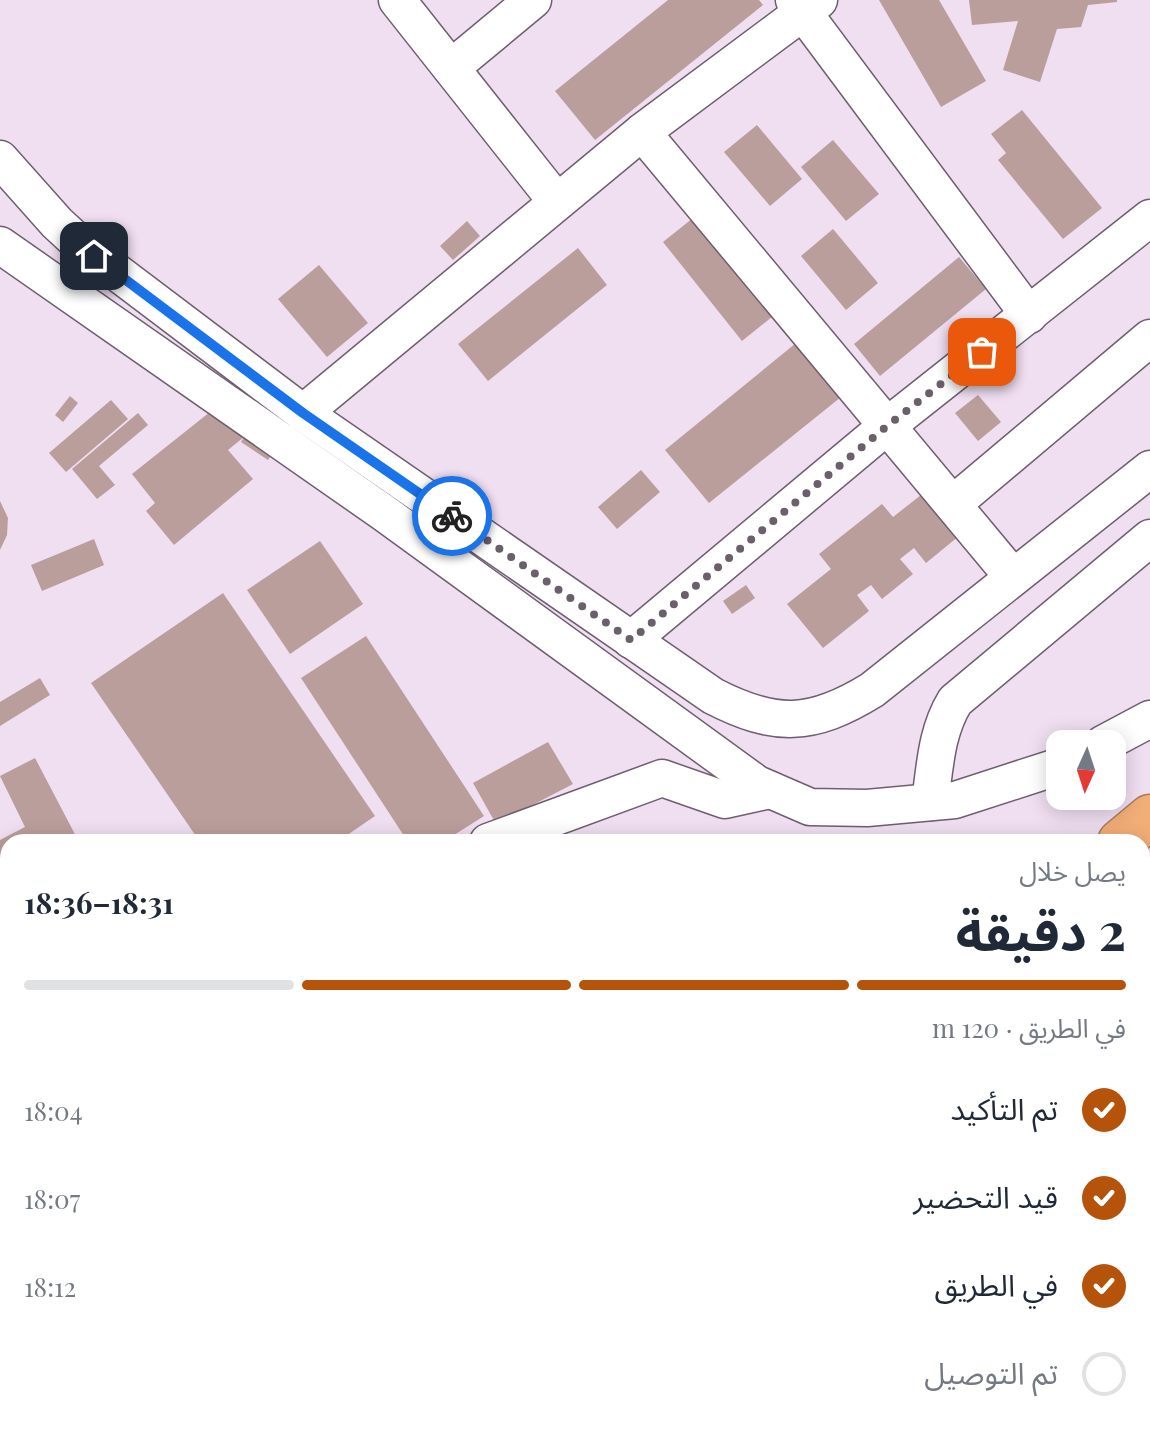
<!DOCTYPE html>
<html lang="ar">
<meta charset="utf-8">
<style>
:root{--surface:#fff;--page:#f6f6f7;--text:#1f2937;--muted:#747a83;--line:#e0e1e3;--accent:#b45309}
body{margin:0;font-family:"Playfair Display","Noto Sans Arabic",serif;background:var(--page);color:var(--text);direction:rtl;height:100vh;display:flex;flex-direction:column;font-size:30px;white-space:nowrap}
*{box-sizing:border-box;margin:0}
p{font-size:26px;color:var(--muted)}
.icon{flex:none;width:44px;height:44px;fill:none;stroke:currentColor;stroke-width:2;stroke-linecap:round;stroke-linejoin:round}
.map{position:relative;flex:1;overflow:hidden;direction:ltr}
.sheet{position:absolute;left:0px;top:834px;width:1150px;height:600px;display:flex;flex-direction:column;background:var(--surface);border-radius:24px 24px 0 0;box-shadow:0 4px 20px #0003;direction:rtl}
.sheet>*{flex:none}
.needle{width:52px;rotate:183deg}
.controls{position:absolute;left:1046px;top:730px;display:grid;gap:16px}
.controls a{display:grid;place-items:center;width:80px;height:80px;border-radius:16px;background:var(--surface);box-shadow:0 4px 20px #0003;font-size:40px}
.pin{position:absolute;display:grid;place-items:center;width:68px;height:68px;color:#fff;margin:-34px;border-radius:16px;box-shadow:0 4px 12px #0006}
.courier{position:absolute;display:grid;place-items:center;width:80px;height:80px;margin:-40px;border:6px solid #1a73e8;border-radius:50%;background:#fff;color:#222;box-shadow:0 2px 10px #0007}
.headline em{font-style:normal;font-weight:700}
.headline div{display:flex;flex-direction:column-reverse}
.headline{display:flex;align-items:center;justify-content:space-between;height:136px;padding:0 24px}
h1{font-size:52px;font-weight:700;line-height:60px}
.bar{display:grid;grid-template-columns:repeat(4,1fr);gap:12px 8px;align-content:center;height:96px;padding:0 24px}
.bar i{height:10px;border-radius:6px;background:var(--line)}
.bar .current{background:var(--accent)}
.bar p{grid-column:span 4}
ol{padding:0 24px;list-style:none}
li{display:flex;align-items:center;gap:24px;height:88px}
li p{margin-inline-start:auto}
li .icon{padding:8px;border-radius:50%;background:var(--accent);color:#fff;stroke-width:4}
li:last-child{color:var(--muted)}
li i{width:44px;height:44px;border:4px solid var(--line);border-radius:50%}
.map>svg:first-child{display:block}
</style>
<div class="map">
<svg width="1150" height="1434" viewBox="0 0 1150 1434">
<rect width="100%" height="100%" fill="#f0def1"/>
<g fill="#abbc9c">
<polygon points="523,1426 551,1426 549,1430 555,1434 510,1434"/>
<polygon points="720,1426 748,1426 741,1434 699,1434"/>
</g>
<g fill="#ba9e9c">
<polygon points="668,0 759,0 763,5 595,140 555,91"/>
<polygon points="879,0 939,0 986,81 941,107"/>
<polygon points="969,0 1117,0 1117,2 1088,5 1081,27 1057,29 1040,82 1003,70 1018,21 972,25"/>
<polygon points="1022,110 1102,208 1063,239 998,160 1006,153 991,134"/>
<polygon points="757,125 802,179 770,206 724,152"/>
<polygon points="833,140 879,194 846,221 801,167"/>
<polygon points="698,214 778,312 742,341 663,242"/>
<polygon points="467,221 480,236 453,260 440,246"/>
<polygon points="833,229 878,283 846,310 801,256"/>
<polygon points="578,248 607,285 488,381 458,344"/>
<polygon points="959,257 986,289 880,376 854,344"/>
<polygon points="319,265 368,323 327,357 278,299"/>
<polygon points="801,339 846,393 709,503 665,450"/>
<polygon points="978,395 1001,422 978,441 955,413"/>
<polygon points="70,396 78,403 63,422 55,415"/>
<polygon points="111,400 128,419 66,472 49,453"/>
<polygon points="220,404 275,449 268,460 241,442 244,437 228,450 253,479 174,545 146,511 155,503 132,474"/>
<polygon points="138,413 148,425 99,466 115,485 97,499 72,469"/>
<polygon points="641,470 660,492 617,529 598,507"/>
<polygon points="935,484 970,527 926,563 914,548 900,559 913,574 882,599 871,585 857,595 869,611 823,648 787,604 831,569 819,554 882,504 893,517"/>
<polygon points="0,501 8,518 7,535 0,550"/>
<polygon points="94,539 104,565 42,591 31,565"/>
<polygon points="320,541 363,604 290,654 247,590"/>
<polygon points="746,585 755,598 732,614 723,601"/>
<polygon points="223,593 375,816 337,842 200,842 91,683"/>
<polygon points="366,636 484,816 443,842 408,842 301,678"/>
<polygon points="40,678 50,695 0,726 0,702"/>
<polygon points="548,742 573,784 496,824 473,783"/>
<polygon points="35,758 79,842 8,842 8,936 0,940 0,840 25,827 0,776"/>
<polygon points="1142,1182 1150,1189 1150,1428 1142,1421"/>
<polygon points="312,1426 456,1426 454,1434 324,1434 311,1432"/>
<polygon points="897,1426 970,1426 981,1434 890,1434"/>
</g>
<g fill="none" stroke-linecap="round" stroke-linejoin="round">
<defs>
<g id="minor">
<polyline points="397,0 557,202"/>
<polyline points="794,0 1029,315"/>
<polyline points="451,68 533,0"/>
<polyline points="642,132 1013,577"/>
<path d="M 0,159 L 57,223 L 82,246 L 303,413 L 713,696 C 775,728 812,727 872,690 L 1150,469"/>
<polyline points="0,245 384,513 757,784 810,807 867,808 955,800 1060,766"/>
<polyline points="303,413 642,132 819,0"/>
<polyline points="953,504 1150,338"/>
<polyline points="631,640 887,426 1150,218"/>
<polyline points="1103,744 1150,719"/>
<path d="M 930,802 C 935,767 936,732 955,701 L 1150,538"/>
<polyline points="488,842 662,778 725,800 770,790"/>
<polyline points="0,1022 8,1019"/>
<polyline points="0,1106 8,1123"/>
<polyline points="128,1426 202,1434"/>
<polyline points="416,1434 445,1426"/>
<polyline points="638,1434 654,1426"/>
</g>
<g id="major">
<polyline points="1142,1055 1150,1048"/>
<polyline points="782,1434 789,1426"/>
</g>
<g id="highway">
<polyline points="1120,842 1150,817"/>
<polyline points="1142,889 1150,883"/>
<polyline points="0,1346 8,1344"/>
<polyline points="0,1403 8,1402"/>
</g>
</defs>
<use href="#minor" stroke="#6e5e6f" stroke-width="39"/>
<use href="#major" stroke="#a97b59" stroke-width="47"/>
<use href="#highway" stroke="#a97b59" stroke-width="47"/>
<use href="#minor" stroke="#fff" stroke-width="36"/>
<use href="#major" stroke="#f7cead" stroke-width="44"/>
<use href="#highway" stroke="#f2ae77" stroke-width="44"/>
</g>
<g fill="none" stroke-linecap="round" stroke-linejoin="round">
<polyline stroke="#6a5f6a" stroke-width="8" stroke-dasharray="0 14.4" points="452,516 631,640 887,426 982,352"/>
<polyline stroke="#1a73e8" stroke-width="10" points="94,256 303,413 452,516"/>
</g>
</svg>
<div class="controls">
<a><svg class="needle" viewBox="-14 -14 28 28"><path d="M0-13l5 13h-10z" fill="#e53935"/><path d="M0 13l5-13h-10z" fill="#747a83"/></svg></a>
</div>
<div class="pin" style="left:982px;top:352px;background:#ea580c"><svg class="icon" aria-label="bag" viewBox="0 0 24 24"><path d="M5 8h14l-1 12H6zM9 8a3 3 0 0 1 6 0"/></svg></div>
<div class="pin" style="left:94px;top:256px;background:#1f2937"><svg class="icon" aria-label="home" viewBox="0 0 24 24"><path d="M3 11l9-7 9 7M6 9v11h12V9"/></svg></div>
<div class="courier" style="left:452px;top:516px"><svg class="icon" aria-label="bike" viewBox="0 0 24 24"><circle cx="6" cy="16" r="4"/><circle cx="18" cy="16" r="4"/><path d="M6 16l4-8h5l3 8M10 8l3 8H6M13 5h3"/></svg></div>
<section class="sheet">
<div class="headline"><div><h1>2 دقيقة</h1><p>يصل خلال</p></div><em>18:31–18:36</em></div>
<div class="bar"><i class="current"></i><i class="current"></i><i class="current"></i><i></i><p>في الطريق · 120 m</p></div>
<ol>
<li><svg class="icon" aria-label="check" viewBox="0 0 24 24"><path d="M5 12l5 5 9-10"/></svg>تم التأكيد<p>18:04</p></li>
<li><svg class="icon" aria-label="check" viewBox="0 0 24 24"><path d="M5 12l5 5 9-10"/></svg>قيد التحضير<p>18:07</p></li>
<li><svg class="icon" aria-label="check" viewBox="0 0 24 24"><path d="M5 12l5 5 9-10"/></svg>في الطريق<p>18:12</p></li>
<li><i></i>تم التوصيل</li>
</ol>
</section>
</div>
